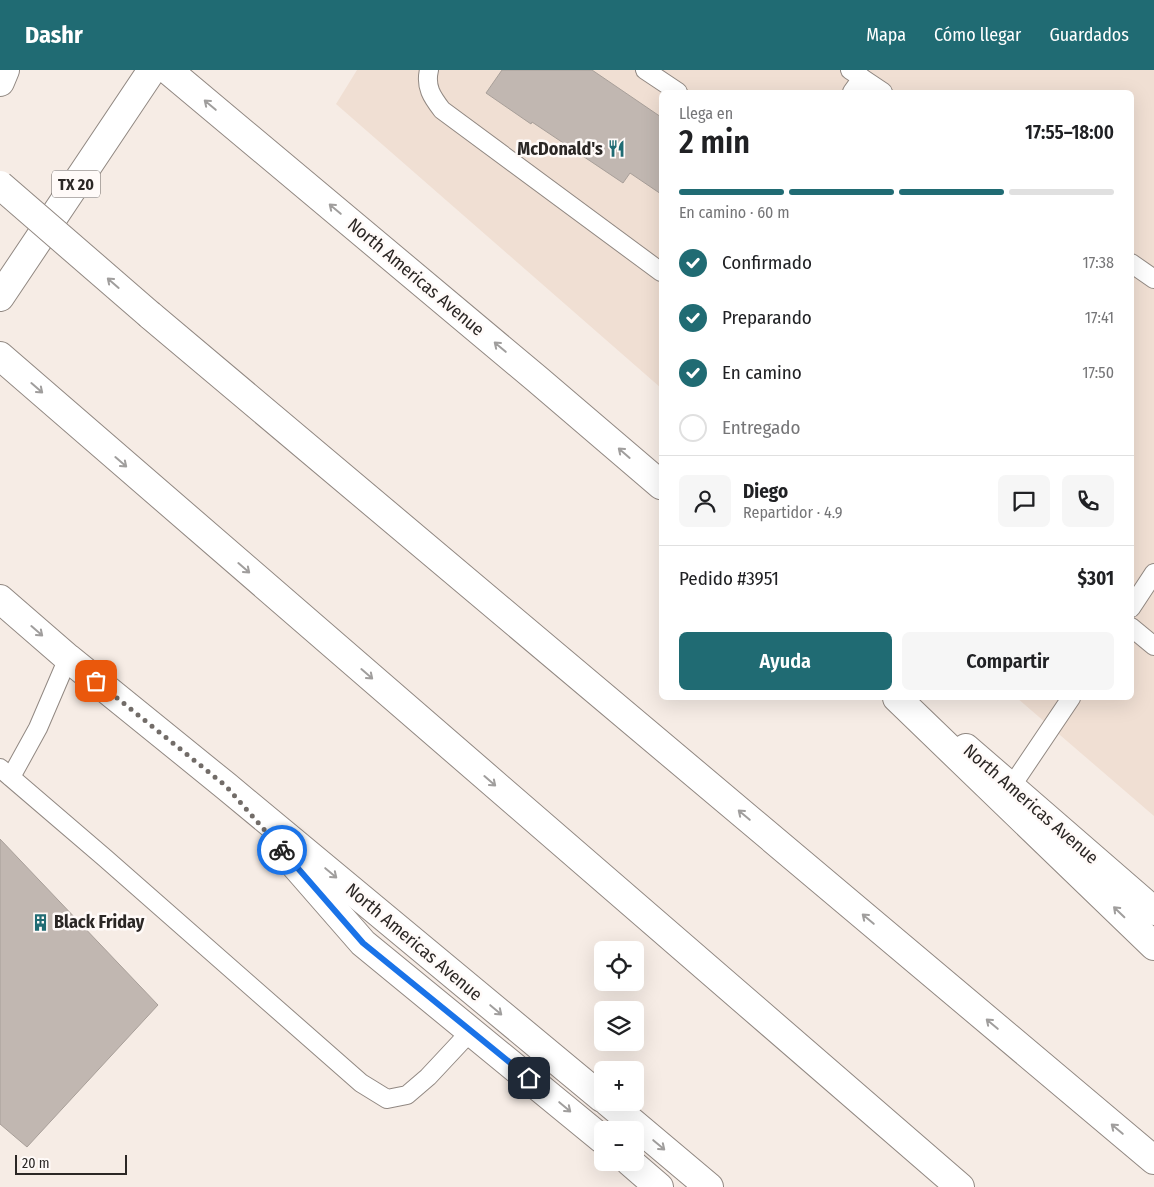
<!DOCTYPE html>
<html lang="es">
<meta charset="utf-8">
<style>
:root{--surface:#fff;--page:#f6f6f6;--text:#202124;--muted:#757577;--line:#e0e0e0;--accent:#206b73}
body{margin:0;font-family:"Fira Sans Condensed",sans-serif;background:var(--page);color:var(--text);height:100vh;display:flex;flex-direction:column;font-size:19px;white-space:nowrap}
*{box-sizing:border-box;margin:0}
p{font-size:16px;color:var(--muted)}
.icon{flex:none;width:28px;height:28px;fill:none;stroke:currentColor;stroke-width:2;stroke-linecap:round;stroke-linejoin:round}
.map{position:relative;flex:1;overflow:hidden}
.side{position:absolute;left:659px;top:20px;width:475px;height:610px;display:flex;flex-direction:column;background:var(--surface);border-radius:8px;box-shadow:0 5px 20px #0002}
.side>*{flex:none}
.controls{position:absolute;left:594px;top:871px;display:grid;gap:10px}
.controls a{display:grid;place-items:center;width:50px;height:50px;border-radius:8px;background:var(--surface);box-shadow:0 5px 20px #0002;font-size:25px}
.scale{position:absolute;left:15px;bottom:12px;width:112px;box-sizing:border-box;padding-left:5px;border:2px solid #2b2725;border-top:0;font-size:14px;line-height:18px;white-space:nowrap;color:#2b2725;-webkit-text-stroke:4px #fffaf8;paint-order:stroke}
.pin{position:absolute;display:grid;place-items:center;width:42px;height:42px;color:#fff;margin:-21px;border-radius:10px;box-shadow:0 2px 8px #0006}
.courier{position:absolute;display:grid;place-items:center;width:50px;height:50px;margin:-25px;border:4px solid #1a73e8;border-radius:50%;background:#fff;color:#222;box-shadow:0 1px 6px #0007}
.overview em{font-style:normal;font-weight:600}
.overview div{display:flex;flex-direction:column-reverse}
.overview{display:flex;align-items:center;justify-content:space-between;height:85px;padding:0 20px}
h1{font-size:32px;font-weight:600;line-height:38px}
.bar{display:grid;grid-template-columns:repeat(4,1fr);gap:8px 5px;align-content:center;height:60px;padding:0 20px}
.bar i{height:6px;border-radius:4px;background:var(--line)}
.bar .on{background:var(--accent)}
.bar p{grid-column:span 4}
.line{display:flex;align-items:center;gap:12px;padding:0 20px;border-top:1px solid var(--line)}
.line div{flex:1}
.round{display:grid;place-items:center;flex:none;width:52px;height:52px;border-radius:8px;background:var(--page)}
ol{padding:0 20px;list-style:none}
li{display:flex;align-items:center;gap:15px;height:55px}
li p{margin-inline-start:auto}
li .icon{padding:5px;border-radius:50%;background:var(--accent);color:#fff;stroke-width:4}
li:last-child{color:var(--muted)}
li i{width:28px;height:28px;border:2px solid var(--line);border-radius:50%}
.primary-button{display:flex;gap:10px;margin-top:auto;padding:10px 20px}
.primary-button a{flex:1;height:58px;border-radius:8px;background:var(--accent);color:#fff;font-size:20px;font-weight:600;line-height:58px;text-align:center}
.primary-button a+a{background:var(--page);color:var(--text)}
header{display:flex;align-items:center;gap:30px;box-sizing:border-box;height:70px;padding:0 25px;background:var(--accent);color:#fff}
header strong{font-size:24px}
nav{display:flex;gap:28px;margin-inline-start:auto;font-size:18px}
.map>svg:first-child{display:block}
</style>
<header>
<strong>Dashr</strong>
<nav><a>Mapa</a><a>Cómo llegar</a><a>Guardados</a></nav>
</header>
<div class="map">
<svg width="1154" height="1117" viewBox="0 0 1154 1117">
<rect width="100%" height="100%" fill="#f6ece5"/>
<polygon fill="#f0dfd3" points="357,0 1154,0 1154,746 1017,628 1131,628 1131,22 661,22 661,318 336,34"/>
<g fill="#c1b7b1" stroke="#a89f99">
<polygon points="502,0 592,0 661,47 661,124 630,103 623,113 532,52 531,54 486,23"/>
<polygon points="0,769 158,935 27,1077 0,1054"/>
</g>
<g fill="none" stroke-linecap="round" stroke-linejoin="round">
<defs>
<g id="service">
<path d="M 429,0 C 425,17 432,27 442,40 L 661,202"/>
<polyline points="645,0 678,22"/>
<polyline points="850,0 883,22"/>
<polyline points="852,22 862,8"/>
<polyline points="1131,193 1154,209"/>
<polyline points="1131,538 1154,503"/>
<polyline points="1131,557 1154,576"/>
<polyline points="0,698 105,788 361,1013 387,1029 407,1025 428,1007 471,961"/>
<polyline points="11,707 38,658 68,588"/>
<polyline points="1011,717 1071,628"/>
</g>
<g id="secondary">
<polyline points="168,0 537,309 661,415"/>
<polyline points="0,12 5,0"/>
<polyline points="0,529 68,588 226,716 602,1028"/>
<polyline points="966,678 1154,841"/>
<polyline points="281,779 363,873 602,1069"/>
<polyline points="608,1032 709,1117"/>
<polyline points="630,1092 659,1117"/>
</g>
<polyline id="primary" points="0,227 152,0"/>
<g id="motorway">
<polyline points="150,245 1154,1090"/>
<polyline points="0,286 960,1117"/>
<polyline points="897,628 1154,876"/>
</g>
</defs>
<use href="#service" stroke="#918882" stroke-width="20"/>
<use href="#secondary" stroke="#918882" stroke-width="30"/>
<use href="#primary" stroke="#918882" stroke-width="30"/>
<use href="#motorway" stroke="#918882" stroke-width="30"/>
<use href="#service" stroke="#fff" stroke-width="18"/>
<use href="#secondary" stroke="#fff" stroke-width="28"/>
<use href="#primary" stroke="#fff" stroke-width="28"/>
<use href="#motorway" stroke="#fff" stroke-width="28"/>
<defs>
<polyline id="motorway-bridge" points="0,115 150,245"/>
</defs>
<use href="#motorway-bridge" stroke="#918882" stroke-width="30" stroke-linecap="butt"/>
<use href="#motorway-bridge" stroke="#fff" stroke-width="28"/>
</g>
<defs><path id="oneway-shaft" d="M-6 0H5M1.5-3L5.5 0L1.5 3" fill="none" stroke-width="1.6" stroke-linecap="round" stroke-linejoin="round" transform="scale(1.25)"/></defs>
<g stroke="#a09e9d">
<use href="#oneway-shaft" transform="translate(210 35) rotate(-140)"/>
<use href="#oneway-shaft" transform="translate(335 139) rotate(-140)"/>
<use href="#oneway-shaft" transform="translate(113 213) rotate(-139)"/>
<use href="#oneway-shaft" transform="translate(500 277) rotate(-140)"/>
<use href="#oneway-shaft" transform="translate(37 318) rotate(41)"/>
<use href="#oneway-shaft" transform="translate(624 383) rotate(-139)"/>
<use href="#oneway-shaft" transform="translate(121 392) rotate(41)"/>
<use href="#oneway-shaft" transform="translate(244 498) rotate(41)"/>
<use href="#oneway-shaft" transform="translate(37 561) rotate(41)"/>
<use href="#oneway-shaft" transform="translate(367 604) rotate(41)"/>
<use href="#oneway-shaft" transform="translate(490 711) rotate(41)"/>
<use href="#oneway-shaft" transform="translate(744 745) rotate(-140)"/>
<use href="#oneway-shaft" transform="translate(331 803) rotate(40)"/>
<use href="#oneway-shaft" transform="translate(1119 842) rotate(-136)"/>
<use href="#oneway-shaft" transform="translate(868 849) rotate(-140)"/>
<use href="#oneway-shaft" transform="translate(496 940) rotate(40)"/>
<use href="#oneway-shaft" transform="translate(992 954) rotate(-140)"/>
<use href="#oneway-shaft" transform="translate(565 1037) rotate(40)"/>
<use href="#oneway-shaft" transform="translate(1117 1059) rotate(-140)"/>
<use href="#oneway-shaft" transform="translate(659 1075) rotate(40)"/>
</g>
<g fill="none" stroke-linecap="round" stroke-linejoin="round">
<polyline stroke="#726c68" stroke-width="5" stroke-dasharray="0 9" points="96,611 226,716 282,780"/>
<polyline stroke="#1a73e8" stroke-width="6" points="282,780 363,873 529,1008"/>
</g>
<defs>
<symbol id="restaurant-bare" viewBox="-9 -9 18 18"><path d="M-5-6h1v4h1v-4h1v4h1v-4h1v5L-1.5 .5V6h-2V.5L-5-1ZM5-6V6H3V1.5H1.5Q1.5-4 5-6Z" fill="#206b73" stroke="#fffaf8" stroke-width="2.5" paint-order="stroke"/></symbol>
<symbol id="building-bare" viewBox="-9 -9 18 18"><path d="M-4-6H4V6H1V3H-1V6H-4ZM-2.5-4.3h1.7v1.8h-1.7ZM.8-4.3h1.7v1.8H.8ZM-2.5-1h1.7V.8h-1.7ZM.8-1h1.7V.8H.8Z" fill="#206b73" stroke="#fffaf8" stroke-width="2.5" paint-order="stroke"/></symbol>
</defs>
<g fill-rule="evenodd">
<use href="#restaurant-bare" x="604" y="66" width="25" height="25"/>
<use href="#building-bare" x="28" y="840" width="25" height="25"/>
</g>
<g text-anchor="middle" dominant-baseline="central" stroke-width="5" stroke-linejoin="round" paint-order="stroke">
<rect fill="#fffaf8" stroke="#6b6664" stroke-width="1" x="52" y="100.5" width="48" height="27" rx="4"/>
<g font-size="16" font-weight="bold" fill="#2b2725">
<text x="76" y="114">TX 20</text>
</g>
<g font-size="18" font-weight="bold" fill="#2b2725" stroke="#fffaf8" text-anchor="end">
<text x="603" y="79">McDonald's</text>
<text x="54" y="852" text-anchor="start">Black Friday</text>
</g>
<g font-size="18" fill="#2b2725" stroke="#fffaf8">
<text transform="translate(416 207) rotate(40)">North Americas Avenue</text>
<text transform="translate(1031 734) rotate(41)">North Americas Avenue</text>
<text transform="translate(414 872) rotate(40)">North Americas Avenue</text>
</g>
</g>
</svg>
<div class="controls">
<a><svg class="icon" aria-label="locate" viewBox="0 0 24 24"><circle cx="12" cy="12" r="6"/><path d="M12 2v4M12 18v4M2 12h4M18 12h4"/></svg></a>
<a><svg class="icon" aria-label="layers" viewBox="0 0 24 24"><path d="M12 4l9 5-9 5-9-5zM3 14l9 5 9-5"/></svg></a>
<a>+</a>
<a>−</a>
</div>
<div class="scale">20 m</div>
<div class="pin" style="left:96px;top:611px;background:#ea580c"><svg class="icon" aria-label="bag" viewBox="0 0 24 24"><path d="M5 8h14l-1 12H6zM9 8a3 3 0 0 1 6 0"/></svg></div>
<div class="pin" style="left:529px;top:1008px;background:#1f2937"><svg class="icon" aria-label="home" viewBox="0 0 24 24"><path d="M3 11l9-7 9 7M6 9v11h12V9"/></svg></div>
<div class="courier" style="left:282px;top:780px"><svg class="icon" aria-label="bike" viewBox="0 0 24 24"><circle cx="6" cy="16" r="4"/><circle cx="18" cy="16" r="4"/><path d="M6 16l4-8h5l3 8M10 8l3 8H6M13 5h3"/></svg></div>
<section class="side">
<div class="overview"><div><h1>2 min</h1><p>Llega en</p></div><em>17:55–18:00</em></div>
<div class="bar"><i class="on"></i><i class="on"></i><i class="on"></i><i></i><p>En camino · 60 m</p></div>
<ol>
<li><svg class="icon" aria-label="check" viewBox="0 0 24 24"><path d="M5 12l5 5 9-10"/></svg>Confirmado<p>17:38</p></li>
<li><svg class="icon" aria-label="check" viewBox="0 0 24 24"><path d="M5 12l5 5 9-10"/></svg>Preparando<p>17:41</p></li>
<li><svg class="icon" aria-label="check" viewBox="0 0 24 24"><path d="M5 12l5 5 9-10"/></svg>En camino<p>17:50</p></li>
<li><i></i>Entregado</li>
</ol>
<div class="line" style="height:90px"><a class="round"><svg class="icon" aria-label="person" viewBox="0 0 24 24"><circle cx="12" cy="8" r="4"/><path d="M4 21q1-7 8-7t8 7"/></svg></a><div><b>Diego</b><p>Repartidor · 4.9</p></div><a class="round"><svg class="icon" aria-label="chat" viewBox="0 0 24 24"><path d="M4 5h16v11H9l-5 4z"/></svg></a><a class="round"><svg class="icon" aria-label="phone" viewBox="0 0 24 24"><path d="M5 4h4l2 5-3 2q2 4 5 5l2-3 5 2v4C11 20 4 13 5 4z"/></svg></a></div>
<div class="line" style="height:65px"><div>Pedido #3951</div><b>$301</b></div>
<div class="primary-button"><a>Ayuda</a><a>Compartir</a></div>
</section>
</div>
